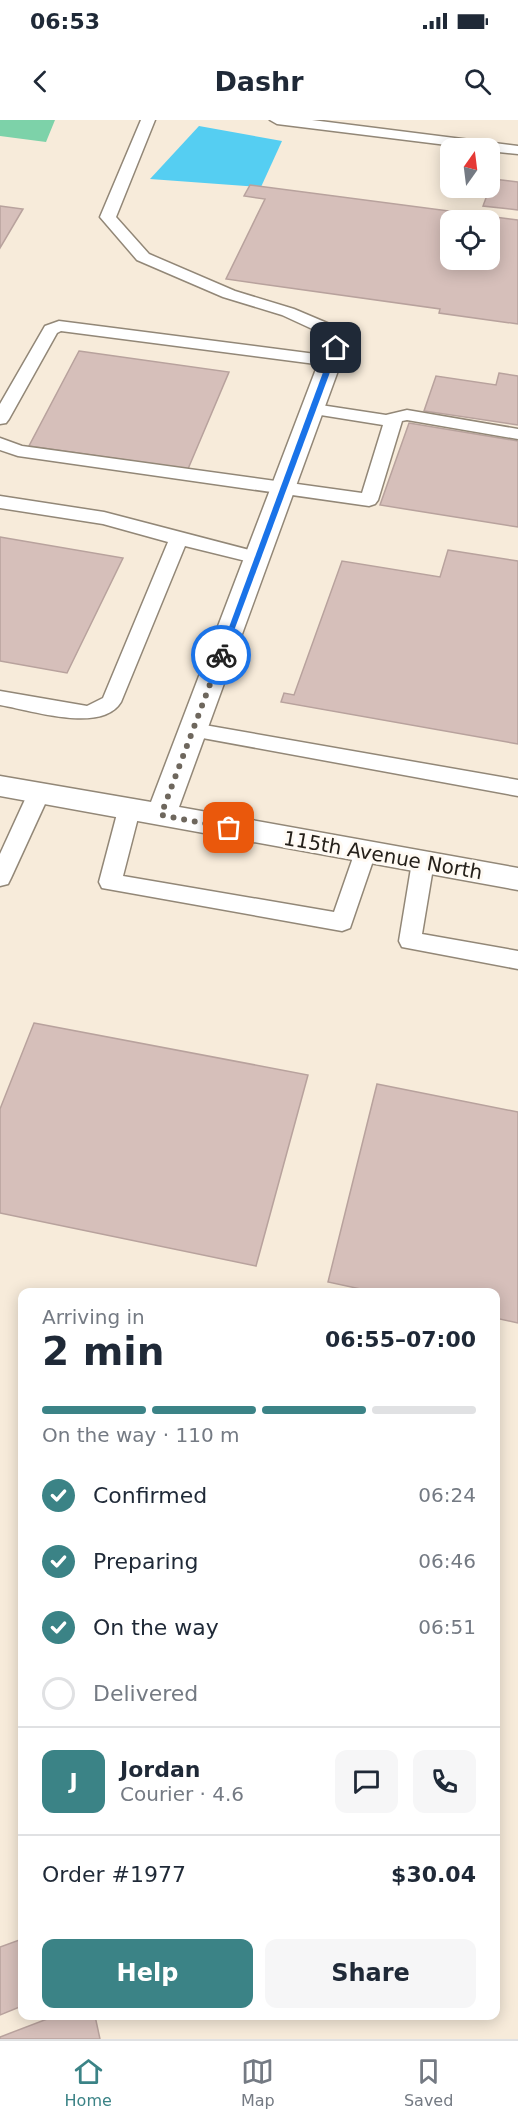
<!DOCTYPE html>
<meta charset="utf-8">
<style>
:root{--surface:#fff;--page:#f6f6f7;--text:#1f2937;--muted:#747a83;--line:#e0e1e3;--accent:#3b8386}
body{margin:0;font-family:"DejaVu Sans",sans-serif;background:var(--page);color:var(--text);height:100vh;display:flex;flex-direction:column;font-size:22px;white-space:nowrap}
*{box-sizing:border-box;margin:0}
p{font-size:20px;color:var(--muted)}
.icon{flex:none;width:33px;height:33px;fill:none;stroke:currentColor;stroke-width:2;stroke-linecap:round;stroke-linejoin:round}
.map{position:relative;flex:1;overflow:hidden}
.drawer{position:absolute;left:18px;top:1168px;width:482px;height:732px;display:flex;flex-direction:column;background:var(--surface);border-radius:12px;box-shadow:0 3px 15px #0003}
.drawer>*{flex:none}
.needle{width:39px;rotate:14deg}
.tools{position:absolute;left:440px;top:18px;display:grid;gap:12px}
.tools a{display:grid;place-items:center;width:60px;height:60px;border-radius:12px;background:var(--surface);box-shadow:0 3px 15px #0003;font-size:30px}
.pin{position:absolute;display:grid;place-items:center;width:51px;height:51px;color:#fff;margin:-26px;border-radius:12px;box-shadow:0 3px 9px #0006}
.courier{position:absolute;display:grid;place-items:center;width:60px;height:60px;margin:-30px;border:4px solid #1a73e8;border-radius:50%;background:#fff;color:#222;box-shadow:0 2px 8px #0007}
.summary em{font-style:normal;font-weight:700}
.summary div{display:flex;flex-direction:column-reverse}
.summary{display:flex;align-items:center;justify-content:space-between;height:102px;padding:0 24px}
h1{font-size:39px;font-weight:700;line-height:45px}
.bar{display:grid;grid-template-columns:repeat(4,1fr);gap:9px 6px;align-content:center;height:72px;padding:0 24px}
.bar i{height:8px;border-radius:4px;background:var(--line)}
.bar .on{background:var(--accent)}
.bar p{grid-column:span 4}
.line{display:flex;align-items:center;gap:15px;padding:0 24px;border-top:2px solid var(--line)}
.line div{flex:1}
.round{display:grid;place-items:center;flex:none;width:63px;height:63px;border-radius:12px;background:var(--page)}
ol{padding:0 24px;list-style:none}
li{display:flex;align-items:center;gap:18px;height:66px}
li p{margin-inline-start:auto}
li .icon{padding:6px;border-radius:50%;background:var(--accent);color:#fff;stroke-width:4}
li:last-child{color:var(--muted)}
li i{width:33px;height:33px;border:3px solid var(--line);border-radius:50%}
.action{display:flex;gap:12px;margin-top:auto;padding:12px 24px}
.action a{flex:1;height:69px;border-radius:12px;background:var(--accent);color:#fff;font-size:24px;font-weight:700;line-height:69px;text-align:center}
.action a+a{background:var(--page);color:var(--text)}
.status{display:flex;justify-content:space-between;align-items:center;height:42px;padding:0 30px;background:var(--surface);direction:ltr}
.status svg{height:16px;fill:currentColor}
header{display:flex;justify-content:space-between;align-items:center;height:78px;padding:0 24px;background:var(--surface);font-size:27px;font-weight:700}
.menu{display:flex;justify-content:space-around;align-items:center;height:84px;border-top:2px solid var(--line);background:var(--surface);font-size:16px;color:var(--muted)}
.menu a{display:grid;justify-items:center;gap:3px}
.menu .on{color:var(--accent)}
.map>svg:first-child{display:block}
</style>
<div class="status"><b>06:53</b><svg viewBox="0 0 49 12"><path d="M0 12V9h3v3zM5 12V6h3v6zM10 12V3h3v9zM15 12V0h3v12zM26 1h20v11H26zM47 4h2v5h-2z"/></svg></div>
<header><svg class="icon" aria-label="back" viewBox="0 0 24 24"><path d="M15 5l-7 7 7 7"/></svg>Dashr<svg class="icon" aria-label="search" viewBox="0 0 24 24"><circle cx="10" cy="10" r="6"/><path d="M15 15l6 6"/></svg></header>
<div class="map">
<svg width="518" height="1919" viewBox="0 0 518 1919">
<rect width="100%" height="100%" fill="#f7ebda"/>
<polygon fill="#7dd2a9" points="0,0 55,0 46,22 0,16"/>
<polygon fill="#55cef2" points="199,6 282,21 261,67 150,59"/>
<g fill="#d6bfba" stroke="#b8a29d" stroke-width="1.5" fill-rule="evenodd">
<polygon points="493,59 518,62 518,90 483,86"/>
<path d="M 250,65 L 518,100 L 518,204 L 439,193 L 440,189 L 226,159 L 265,79 L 244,76 ZM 450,100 L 489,100 L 489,140 L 450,140 Z"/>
<polygon points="0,86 23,89 0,128"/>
<polygon points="79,231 229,252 188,349 29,326"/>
<polygon points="499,253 518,256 518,305 424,291 436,256 496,265"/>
<polygon points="409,303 518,321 518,407 380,385"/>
<polygon points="0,417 123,438 67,553 0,541"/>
<polygon points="448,430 518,441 518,624 281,582 284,573 294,575 342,441 440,457"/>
<polygon points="34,903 308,955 256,1146 0,1093 0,989"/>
<polygon points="377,964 518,992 518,1203 495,1198 495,1173 379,1173 328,1162"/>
<polygon points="22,1819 22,1886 0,1895 0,1827"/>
<polygon points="55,1896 95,1896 100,1919 0,1919 0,1917"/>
</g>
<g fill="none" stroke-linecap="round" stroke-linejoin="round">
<defs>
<g id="lane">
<polygon points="141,0 155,0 116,97 149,134 235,171 294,189 346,211 348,215 346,219 334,219 282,195 223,177 137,140 100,97"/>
<polygon points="270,0 312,0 518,26 518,34 489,31 489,28 471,28 277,4"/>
<polygon points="59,201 331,236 339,241 331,246 61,211 57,213 9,299 6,303 0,304 0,284 45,206"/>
<polygon points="314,284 386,295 407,290 518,309 518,319 407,300 402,301 378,380 375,384 369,386 18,336 0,330 0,318 22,326 362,373 383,305 308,293 305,289 308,285"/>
<path d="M 0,376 L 104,392 L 265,434 L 267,438 L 265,442 L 258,444 L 185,426 L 121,582 C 102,614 30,590 0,585 L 0,571 L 87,586 L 103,578 L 168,422 L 103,404 L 0,388 Z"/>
<polygon points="193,603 518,660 518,676 186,615 183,610 186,605"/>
<polygon points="39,665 46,668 50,673 11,758 8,764 0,766 0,734 28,673 32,668"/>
<polygon points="129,682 137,685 140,690 123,756 334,792 357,726 365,724 373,726 376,732 350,808 342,811 102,768 99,762 118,690 121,685"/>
<polygon points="423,734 431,736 434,742 422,814 518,831 518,849 402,827 399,821 412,742 415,736"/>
</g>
<polygon id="street" points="340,208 348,210 351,215 179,687 518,748 518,770 0,676 0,656 151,682 329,215 332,210"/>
</defs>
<use href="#lane" stroke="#928777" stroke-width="3"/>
<use href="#street" stroke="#928777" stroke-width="3"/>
<use href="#lane" fill="#fff" fill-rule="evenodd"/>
<use href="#street" fill="#fff" fill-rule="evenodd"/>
</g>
<polygon fill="#1a73e8" points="336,226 339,228 225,535 218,537 332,228"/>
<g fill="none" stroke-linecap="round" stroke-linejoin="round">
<polyline stroke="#6e675d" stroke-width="6" stroke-dasharray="0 10.8" points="221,535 161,695 229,708"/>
</g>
<g text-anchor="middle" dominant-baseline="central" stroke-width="6" stroke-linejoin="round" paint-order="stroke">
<g font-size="20" fill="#25201a" stroke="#fffaf3">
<text transform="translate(383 735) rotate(10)">115th Avenue North</text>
</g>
</g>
</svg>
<div class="tools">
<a><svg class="needle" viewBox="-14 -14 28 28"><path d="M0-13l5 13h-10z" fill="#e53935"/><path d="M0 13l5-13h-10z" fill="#747a83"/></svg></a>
<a><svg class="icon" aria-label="locate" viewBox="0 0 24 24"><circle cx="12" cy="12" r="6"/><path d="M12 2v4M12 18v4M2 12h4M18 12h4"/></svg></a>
</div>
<div class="pin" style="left:229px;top:708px;background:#ea580c"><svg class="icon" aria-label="bag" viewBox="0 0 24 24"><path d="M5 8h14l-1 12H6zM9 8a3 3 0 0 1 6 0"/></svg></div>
<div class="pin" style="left:336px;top:228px;background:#1f2937"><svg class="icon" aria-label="home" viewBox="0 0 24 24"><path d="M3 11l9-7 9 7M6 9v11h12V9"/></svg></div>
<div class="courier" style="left:221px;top:535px"><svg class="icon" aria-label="bike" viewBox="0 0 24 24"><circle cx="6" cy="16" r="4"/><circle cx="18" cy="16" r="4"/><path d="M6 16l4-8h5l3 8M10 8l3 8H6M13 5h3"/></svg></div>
<section class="drawer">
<div class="summary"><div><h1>2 min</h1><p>Arriving in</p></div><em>06:55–07:00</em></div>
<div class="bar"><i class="on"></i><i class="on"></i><i class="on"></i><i></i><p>On the way · 110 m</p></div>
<ol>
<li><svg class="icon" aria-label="check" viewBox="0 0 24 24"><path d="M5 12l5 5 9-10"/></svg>Confirmed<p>06:24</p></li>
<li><svg class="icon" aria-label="check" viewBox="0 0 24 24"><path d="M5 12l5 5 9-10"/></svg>Preparing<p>06:46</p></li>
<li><svg class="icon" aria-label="check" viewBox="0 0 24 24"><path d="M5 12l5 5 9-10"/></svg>On the way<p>06:51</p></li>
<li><i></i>Delivered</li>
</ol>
<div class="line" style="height:108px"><b class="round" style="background:var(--accent);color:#fff">J</b><div><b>Jordan</b><p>Courier · 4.6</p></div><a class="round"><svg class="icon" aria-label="chat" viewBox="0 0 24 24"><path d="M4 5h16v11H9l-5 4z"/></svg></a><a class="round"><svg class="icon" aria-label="phone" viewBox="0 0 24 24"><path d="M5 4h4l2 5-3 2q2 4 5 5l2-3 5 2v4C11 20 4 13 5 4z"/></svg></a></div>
<div class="line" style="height:78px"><div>Order #1977</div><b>$30.04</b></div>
<div class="action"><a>Help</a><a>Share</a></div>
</section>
</div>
<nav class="menu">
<a class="on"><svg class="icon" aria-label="home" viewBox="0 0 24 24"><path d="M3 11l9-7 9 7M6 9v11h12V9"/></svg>Home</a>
<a><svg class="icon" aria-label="map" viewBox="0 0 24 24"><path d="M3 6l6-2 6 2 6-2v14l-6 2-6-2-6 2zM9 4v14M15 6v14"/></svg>Map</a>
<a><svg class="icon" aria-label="saved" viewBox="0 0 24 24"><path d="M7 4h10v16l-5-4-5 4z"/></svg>Saved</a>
</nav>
